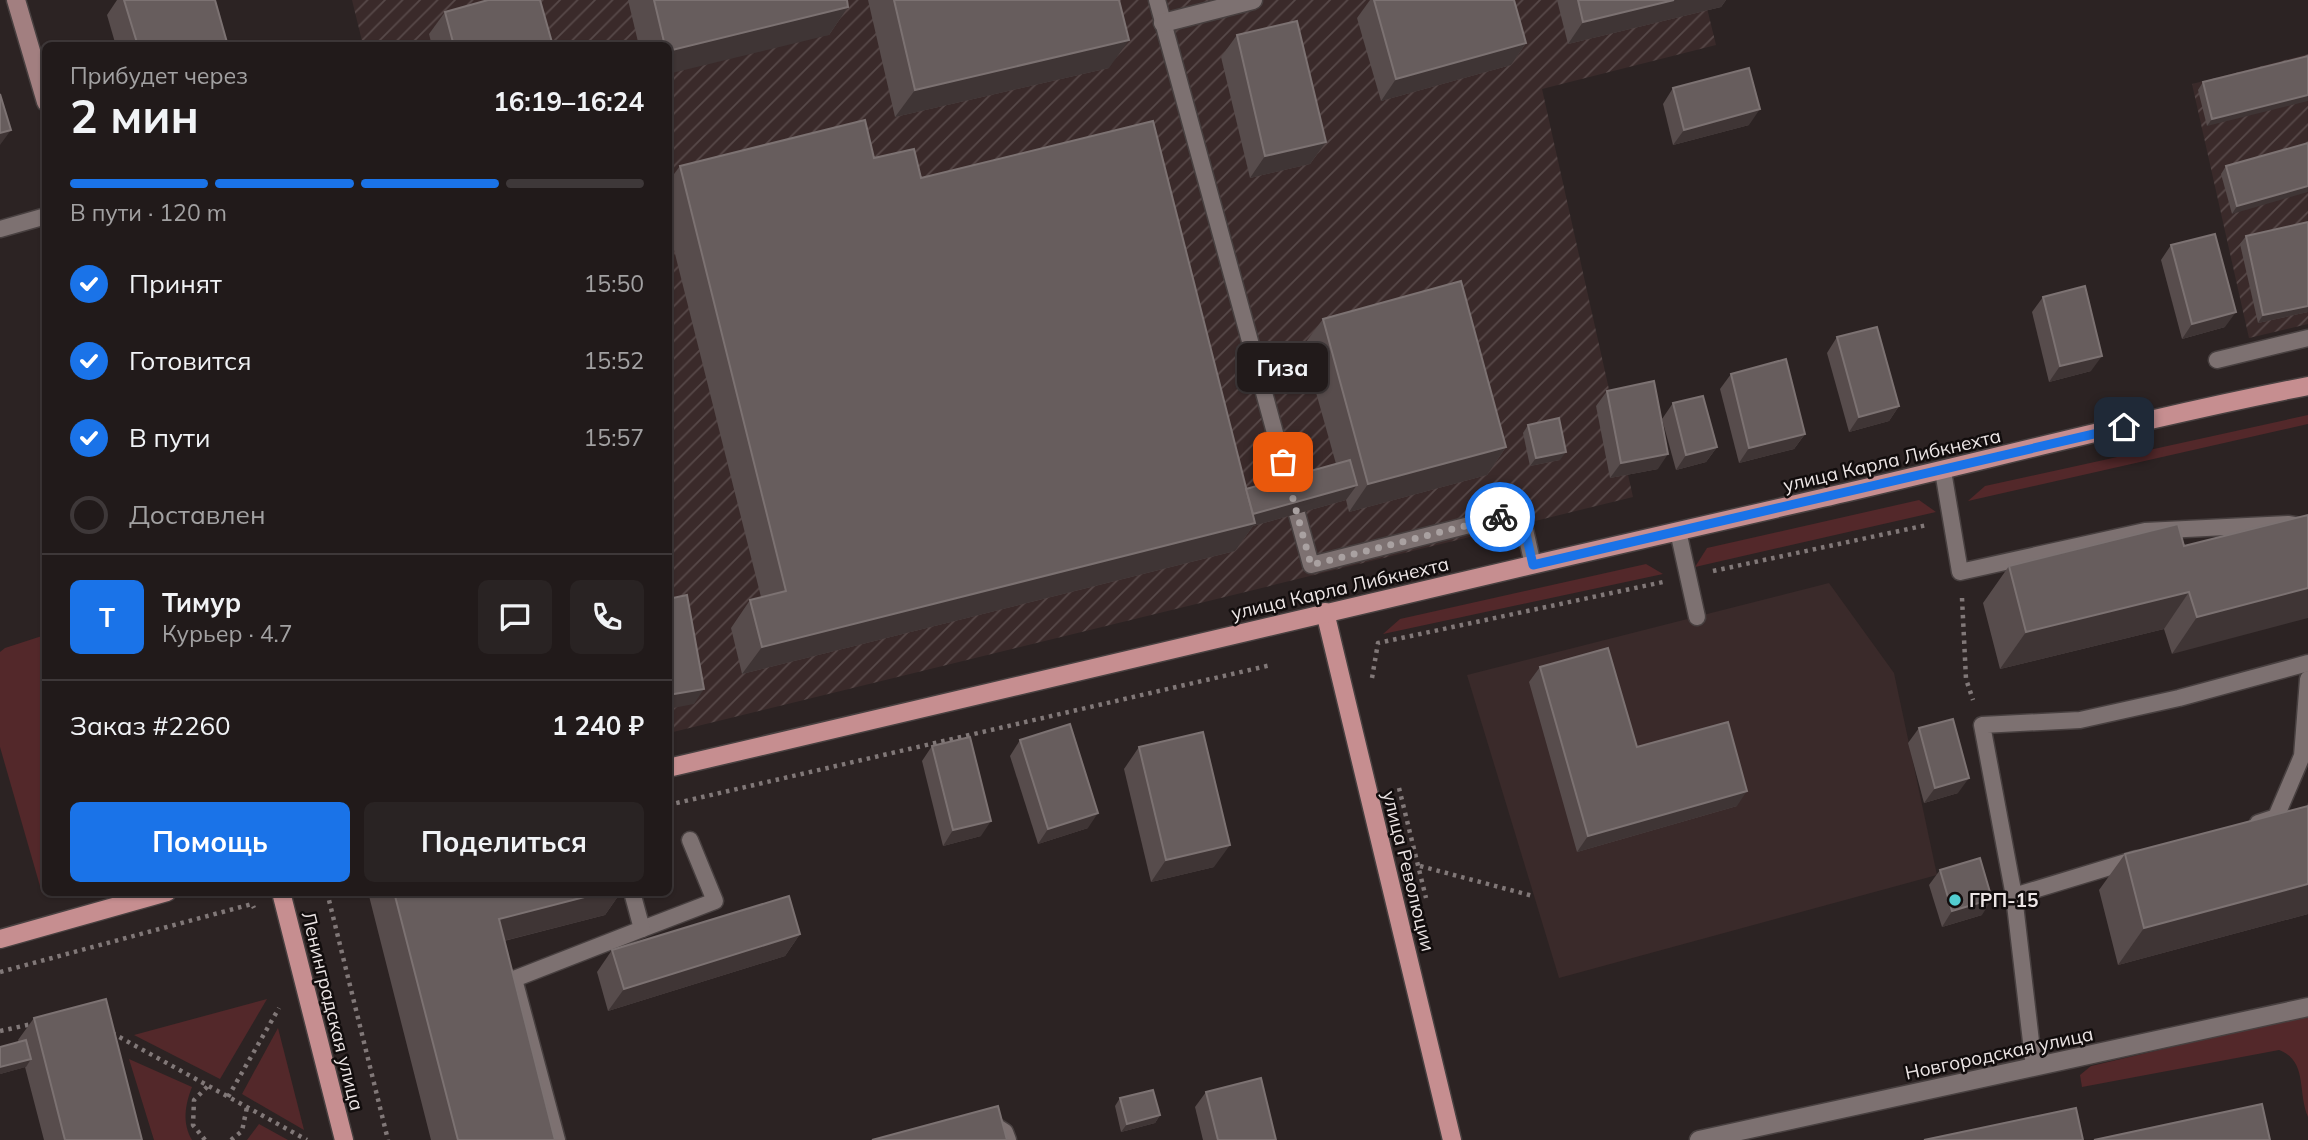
<!DOCTYPE html>
<html lang="ru">
<meta charset="utf-8">
<style>
:root{--surface:#211a1a;--page:#292323;--text:#f1f3f6;--muted:#a2a1a2;--line:#3e3839;--accent:#1a73e8}
body{margin:0;font-family:Mulish,sans-serif;background:var(--page);color:var(--text);height:100vh;display:flex;flex-direction:column;font-size:26px;white-space:nowrap}
*{box-sizing:border-box;margin:0}
p{font-size:23px;color:var(--muted)}
.icon{flex:none;width:38px;height:38px;fill:none;stroke:currentColor;stroke-width:2;stroke-linecap:round;stroke-linejoin:round}
.map{position:relative;flex:1;overflow:hidden}
.sheet{position:absolute;left:42px;top:42px;width:630px;height:854px;display:flex;flex-direction:column;background:var(--surface);border-radius:10px;box-shadow:0 2px 5px #0004,0 0 0 2px var(--line)}
.sheet>*{flex:none}
.pin{position:absolute;display:grid;place-items:center;width:60px;height:60px;color:#fff;margin:-30px;border-radius:14px;box-shadow:0 4px 10px #0006}
.courier{position:absolute;display:grid;place-items:center;width:70px;height:70px;margin:-35px;border:5px solid #1a73e8;border-radius:50%;background:#fff;color:#222;box-shadow:0 2px 9px #0007}
.bubble{position:absolute;height:49px;border-radius:10px;background:var(--surface);box-shadow:0 2px 5px #0004,0 0 0 2px var(--line);font-size:23px;font-weight:700;line-height:49px;text-align:center}
.headline em{font-style:normal;font-weight:700}
.headline div{display:flex;flex-direction:column-reverse}
.headline{display:flex;align-items:center;justify-content:space-between;height:119px;padding:0 28px}
h1{font-size:46px;font-weight:700;line-height:52px}
.bar{display:grid;grid-template-columns:repeat(4,1fr);gap:10px 7px;align-content:center;height:84px;padding:0 28px}
.bar i{height:9px;border-radius:5px;background:var(--line)}
.bar .on{background:var(--accent)}
.bar p{grid-column:span 4}
.line{display:flex;align-items:center;gap:18px;padding:0 28px;border-top:2px solid var(--line)}
.line div{flex:1}
.round{display:grid;place-items:center;flex:none;width:74px;height:74px;border-radius:10px;background:var(--page)}
ol{padding:0 28px;list-style:none}
li{display:flex;align-items:center;gap:21px;height:77px}
li p{margin-inline-start:auto}
li .icon{padding:7px;border-radius:50%;background:var(--accent);color:#fff;stroke-width:4}
li:last-child{color:var(--muted)}
li i{width:38px;height:38px;border:4px solid var(--line);border-radius:50%}
.cta{display:flex;gap:14px;margin-top:auto;padding:14px 28px}
.cta a{flex:1;height:80px;border-radius:10px;background:var(--accent);color:#fff;font-size:28px;font-weight:700;line-height:80px;text-align:center}
.cta a+a{background:var(--page);color:var(--text)}
.map>svg:first-child{display:block}
</style>
<div class="map">
<svg width="2308" height="1140" viewBox="0 0 2308 1140">
<defs>
<pattern id="industrial-furrows" width="10" height="10" patternUnits="userSpaceOnUse" patternTransform="scale(1.75)"><rect width="10" height="10" fill="#3a2a2a"/><path d="M-1 1l2-2M0 10L10 0M9 11l2-2" fill="none" stroke="#574949"/></pattern>
</defs>
<rect width="100%" height="100%" fill="#2c2323"/>
<polygon fill="#3a2a2a" points="1829,583 1894,673 1937,875 1559,978 1467,675"/>
<g fill="url(#industrial-furrows)">
<polygon points="352,0 1705,0 1716,45 1542,89 1633,497 669,733 668,46 363,45"/>
<polygon points="2308,54 2308,324 2249,338 2192,84"/>
</g>
<g fill="#53282a">
<polygon points="2308,415 2308,424 1968,501 1985,486"/>
<polygon points="1919,500 1936,512 1695,567 1707,548"/>
<polygon points="1646,564 1663,574 1383,634 1400,619"/>
<polygon points="45,635 46,892 42,893 0,747 0,652 5,648"/>
<polygon points="267,999 220,1079 134,1035"/>
<path d="M 2308,1015 L 2308,1117 C 2297,1091 2308,1061 2279,1050 L 2082,1087 L 2080,1075 L 2091,1066 Z"/>
<polygon points="278,1028 304,1130 242,1094"/>
<path d="M 129,1059 L 192,1087 C 185,1105 182,1123 192,1140 L 154,1140 Z"/>
<polygon points="259,1124 288,1140 247,1140"/>
</g>
<g fill="none" stroke-linecap="round" stroke-linejoin="round">
<defs>
<g id="lane">
<polyline points="1157,0 1311,565 1521,512 1533,565"/>
<polyline points="0,229 46,216"/>
<polyline points="2217,360 2308,338"/>
<polyline points="1943,471 1960,572 2145,531 2288,524 2308,527"/>
<polyline points="1678,531 1697,617"/>
<polyline points="2258,823 2276,817 2302,756 2308,679"/>
<polyline points="2014,896 2136,859"/>
<polyline points="642,929 715,901 690,840"/>
<polyline points="2034,1067 2014,896 1982,725 2080,720 2179,698 2308,663"/>
<polyline points="988,1121 1005,1132 1008,1140"/>
<polyline points="557,1140 514,979 642,929 632,892"/>
</g>
<g id="street">
<polyline points="1163,23 1253,0"/>
<polyline points="1699,1140 2308,1007"/>
</g>
<polyline id="secondary" points="16,0 46,102"/>
<g id="primary">
<polyline points="1325,612 1452,1140"/>
<path d="M 668,768 C 1053,677 1437,586 1822,498 C 1984,461 2145,418 2308,386"/>
<polyline points="281,892 344,1140"/>
<polyline points="0,939 167,892"/>
</g>
</defs>
<use href="#lane" stroke="#484040" stroke-width="19"/>
<use href="#street" stroke="#484040" stroke-width="21"/>
<use href="#secondary" stroke="#484040" stroke-width="21"/>
<use href="#primary" stroke="#484040" stroke-width="21"/>
<g stroke="#817878" stroke-width="4.5" stroke-dasharray="3.5 5" stroke-linecap="butt">
<polyline points="1713,571 1927,525"/>
<polyline points="1962,598 1966,679 1973,700"/>
<polyline points="1372,678 1378,643 1663,582"/>
<polyline points="1399,788 1426,898"/>
<polyline points="668,805 1271,665"/>
<polyline points="1420,866 1533,896"/>
<polyline points="327,892 388,1140"/>
<polyline points="0,972 252,904 254,908"/>
<polyline points="0,1031 32,1024"/>
<polyline points="112,1033 307,1140"/>
<polyline points="228,1097 279,1008"/>
<polyline points="205,1140 193,1125 194,1100 208,1086"/>
<polyline points="231,1140 242,1131 247,1107"/>
</g>
<use href="#lane" stroke="#7d7171" stroke-width="16"/>
<use href="#street" stroke="#7d7171" stroke-width="18"/>
<use href="#secondary" stroke="#a27f80" stroke-width="18"/>
<use href="#primary" stroke="#c68e90" stroke-width="18"/>
</g>
<g fill="#574c4c">
<polygon points="117,0 124,0 228,46 116,46 107,15"/>
<polygon points="628,0 847,0 848,7 829,35 668,46 639,46"/>
<polygon points="868,0 1119,0 1109,68 895,117"/>
<polygon points="1370,0 1514,0 1526,43 1511,65 1381,101 1357,18"/>
<polygon points="1557,0 1726,0 1721,7 1568,44"/>
<polygon points="445,12 553,46 432,46 429,34"/>
<polygon points="1237,35 1326,142 1310,164 1250,178 1221,57"/>
<polygon points="2308,56 2207,126 2198,90 2203,82"/>
<polygon points="1673,88 1749,125 1673,145 1663,104"/>
<polygon points="2308,143 2232,214 2221,174 2226,166"/>
<polygon points="874,158 921,178 1246,489 1336,464 1303,346 1323,319 1506,447 1487,475 1349,512 1346,500 1253,526 1235,551 742,674 731,628 750,600 761,597 668,226 668,182 680,166"/>
<polygon points="2308,222 2308,312 2258,323 2240,244 2246,236"/>
<polygon points="2171,245 2225,327 2182,339 2161,260"/>
<polygon points="2043,297 2091,371 2049,382 2032,312"/>
<polygon points="1837,337 1899,406 1889,421 1849,432 1827,353"/>
<polygon points="1731,374 1805,434 1794,449 1739,463 1720,389"/>
<polygon points="1607,391 1658,469 1610,478 1596,406"/>
<polygon points="1673,403 1717,447 1706,462 1676,470 1662,419"/>
<polygon points="1528,425 1560,460 1530,466 1523,433"/>
<polygon points="2308,515 2172,654 2164,629 2000,669 1983,603 2009,566 2184,546"/>
<polygon points="1540,667 1637,747 1737,806 1577,852 1529,682"/>
<polygon points="1919,728 1958,793 1924,803 1908,743"/>
<polygon points="1020,740 1088,828 1038,844 1010,756"/>
<polygon points="932,746 981,836 943,846 922,761"/>
<polygon points="1139,747 1214,867 1151,882 1124,769"/>
<polygon points="2308,802 2308,914 2118,965 2099,890 2125,854 2307,807"/>
<polygon points="1940,870 1982,915 1942,927 1929,885"/>
<polygon points="368,892 621,892 605,915 504,941 555,1140 431,1140"/>
<polygon points="800,934 785,956 608,1011 597,972 612,950"/>
<polygon points="34,1018 142,1140 44,1140 25,1067 0,1074 19,1042 18,1040"/>
<polygon points="1206,1092 1276,1140 1203,1140 1195,1107"/>
<polygon points="1120,1098 1160,1115 1155,1123 1121,1132 1115,1106"/>
</g>
<g fill="#3f3535">
<polygon points="1674,0 1726,0 1721,7 1568,44 1583,22"/>
<polygon points="848,7 829,35 668,74 668,51"/>
<polygon points="1129,40 1109,68 895,117 915,90"/>
<polygon points="1526,43 1511,65 1381,101 1396,79"/>
<polygon points="2308,95 2308,101 2207,126 2212,119"/>
<polygon points="1760,109 1749,125 1673,145 1684,130"/>
<polygon points="11,130 0,145 0,133"/>
<polygon points="1326,142 1310,164 1250,178 1265,156"/>
<polygon points="2308,186 2308,192 2232,214 2237,206"/>
<polygon points="2308,306 2308,312 2258,323 2263,315"/>
<polygon points="2236,312 2225,327 2182,339 2192,324"/>
<polygon points="2102,356 2091,371 2049,382 2060,366"/>
<polygon points="1899,406 1889,421 1849,432 1859,417"/>
<polygon points="1805,434 1794,449 1739,463 1749,448"/>
<polygon points="1506,447 1487,475 1349,512 1368,484"/>
<polygon points="1717,447 1706,462 1676,470 1686,455"/>
<polygon points="1566,452 1560,460 1530,466 1536,458"/>
<polygon points="1668,454 1658,469 1610,478 1621,463"/>
<polygon points="1357,485 1346,500 1253,526 1235,551 742,674 762,647"/>
<polygon points="2308,588 2308,618 2172,654 2197,617"/>
<polygon points="2189,592 2164,629 2000,669 2026,632"/>
<polygon points="704,689 694,704 668,709 668,695"/>
<polygon points="1969,778 1958,793 1924,803 1935,788"/>
<polygon points="1747,791 1737,806 1577,852 1588,836"/>
<polygon points="1098,813 1088,828 1038,844 1048,829"/>
<polygon points="991,821 981,836 943,846 953,830"/>
<polygon points="1230,845 1214,867 1151,882 1166,860"/>
<polygon points="2308,884 2308,914 2118,965 2144,928"/>
<polygon points="604,892 621,892 605,915 479,947 499,919"/>
<polygon points="1992,899 1982,915 1942,927 1952,911"/>
<polygon points="800,934 785,956 608,1011 624,989"/>
<polygon points="31,1059 26,1067 0,1074 0,1067"/>
<polygon points="1160,1115 1155,1123 1121,1132 1127,1124"/>
</g>
<g fill="#675d5d" stroke="#7c7272" stroke-width="2">
<polygon points="124,0 215,0 228,46 138,46"/>
<polygon points="488,0 540,0 553,46 454,46 445,12"/>
<polygon points="654,0 847,0 848,7 668,51 668,46 665,46"/>
<polygon points="894,0 1119,0 1129,40 915,90"/>
<polygon points="1374,0 1514,0 1526,43 1396,79"/>
<polygon points="1578,0 1674,0 1583,22"/>
<polygon points="1297,21 1326,142 1265,156 1237,35"/>
<polygon points="2308,56 2308,95 2212,119 2203,82"/>
<polygon points="1749,68 1760,109 1684,130 1673,88"/>
<polygon points="0,94 11,130 0,133"/>
<polygon points="865,120 874,158 914,149 921,178 1153,121 1255,523 762,647 750,600 786,591 680,166"/>
<polygon points="2308,143 2308,186 2237,206 2226,166"/>
<polygon points="2308,222 2308,306 2263,315 2246,236"/>
<polygon points="2215,234 2236,312 2192,324 2171,245"/>
<polygon points="1461,281 1506,447 1368,484 1323,319"/>
<polygon points="2085,286 2102,356 2060,366 2043,297"/>
<polygon points="1877,327 1899,406 1859,417 1837,337"/>
<polygon points="1786,359 1805,434 1749,448 1731,374"/>
<polygon points="1654,381 1668,454 1621,463 1607,391"/>
<polygon points="1703,396 1717,447 1686,455 1673,403"/>
<polygon points="1559,418 1566,452 1536,458 1528,425"/>
<polygon points="1350,460 1357,485 1253,514 1246,489"/>
<polygon points="2308,515 2308,588 2197,617 2189,592 2026,632 2009,566 2178,524 2184,546"/>
<polygon points="687,595 704,689 668,695 668,599"/>
<polygon points="1608,648 1637,747 1728,722 1747,791 1588,836 1540,667"/>
<polygon points="1953,719 1969,778 1935,788 1919,728"/>
<polygon points="1070,724 1098,813 1048,829 1020,740"/>
<polygon points="1203,732 1230,845 1166,860 1139,747"/>
<polygon points="970,737 991,821 953,830 932,746"/>
<polygon points="2308,806 2308,884 2144,928 2125,854"/>
<polygon points="1980,858 1992,899 1952,911 1940,870"/>
<polygon points="394,892 604,892 499,919 555,1140 458,1140"/>
<polygon points="789,896 800,934 624,989 612,950"/>
<polygon points="106,999 142,1140 65,1140 34,1018"/>
<polygon points="26,1040 31,1059 0,1067 0,1047"/>
<polygon points="1261,1078 1276,1140 1218,1140 1206,1092"/>
<polygon points="1153,1090 1160,1115 1127,1124 1120,1098"/>
<polygon points="2262,1104 2270,1140 2094,1140"/>
<polygon points="998,1106 1007,1140 872,1140"/>
<polygon points="2076,1108 2083,1140 1924,1140"/>
</g>
<g fill="none" stroke-linecap="round" stroke-linejoin="round">
<polyline stroke="#a9a1a1" stroke-width="7" stroke-dasharray="0 12.6" points="1283,462 1311,565 1500,517"/>
<polyline stroke="#1a73e8" stroke-width="9" points="1500,517 1521,512 1533,565 2124,427"/>
</g>
<circle fill="#52cdd0" stroke="#120d0d" stroke-width="2.5" cx="1955" cy="900" r="7"/>
<g text-anchor="middle" dominant-baseline="central" stroke-width="5" stroke-linejoin="round" paint-order="stroke">
<g font-size="19" fill="#ece5e5" stroke="#120d0d">
<text transform="translate(1892 460) rotate(-13)">улица Карла Либкнехта</text>
<text transform="translate(1340 588) rotate(-13)">улица Карла Либкнехта</text>
<text transform="translate(1409 871) rotate(76)">улица Революции</text>
<text transform="translate(333 1011) rotate(76)">Ленинградская улица</text>
<text transform="translate(1999 1053) rotate(-12)">Новгородская улица</text>
</g>
<g font-size="19" font-weight="bold" fill="#ece5e5" stroke="#120d0d" text-anchor="start">
<text x="1969" y="900">ГРП-15</text>
</g>
</g>
</svg>
<div class="pin" style="left:1283px;top:462px;background:#ea580c"><svg class="icon" aria-label="bag" viewBox="0 0 24 24"><path d="M5 8h14l-1 12H6zM9 8a3 3 0 0 1 6 0"/></svg></div>
<div class="pin" style="left:2124px;top:427px;background:#1f2937"><svg class="icon" aria-label="home" viewBox="0 0 24 24"><path d="M3 11l9-7 9 7M6 9v11h12V9"/></svg></div>
<div class="courier" style="left:1500px;top:517px"><svg class="icon" aria-label="bike" viewBox="0 0 24 24"><circle cx="6" cy="16" r="4"/><circle cx="18" cy="16" r="4"/><path d="M6 16l4-8h5l3 8M10 8l3 8H6M13 5h3"/></svg></div>
<div class="bubble" style="left:1237px;top:343px;width:91px">Гиза</div>
<section class="sheet">
<div class="headline"><div><h1>2 мин</h1><p>Прибудет через</p></div><em>16:19–16:24</em></div>
<div class="bar"><i class="on"></i><i class="on"></i><i class="on"></i><i></i><p>В пути · 120 m</p></div>
<ol>
<li><svg class="icon" aria-label="check" viewBox="0 0 24 24"><path d="M5 12l5 5 9-10"/></svg>Принят<p>15:50</p></li>
<li><svg class="icon" aria-label="check" viewBox="0 0 24 24"><path d="M5 12l5 5 9-10"/></svg>Готовится<p>15:52</p></li>
<li><svg class="icon" aria-label="check" viewBox="0 0 24 24"><path d="M5 12l5 5 9-10"/></svg>В пути<p>15:57</p></li>
<li><i></i>Доставлен</li>
</ol>
<div class="line" style="height:126px"><b class="round" style="background:var(--accent);color:#fff">Т</b><div><b>Тимур</b><p>Курьер · 4.7</p></div><a class="round"><svg class="icon" aria-label="chat" viewBox="0 0 24 24"><path d="M4 5h16v11H9l-5 4z"/></svg></a><a class="round"><svg class="icon" aria-label="phone" viewBox="0 0 24 24"><path d="M5 4h4l2 5-3 2q2 4 5 5l2-3 5 2v4C11 20 4 13 5 4z"/></svg></a></div>
<div class="line" style="height:91px"><div>Заказ #2260</div><b>1 240 ₽</b></div>
<div class="cta"><a>Помощь</a><a>Поделиться</a></div>
</section>
</div>
